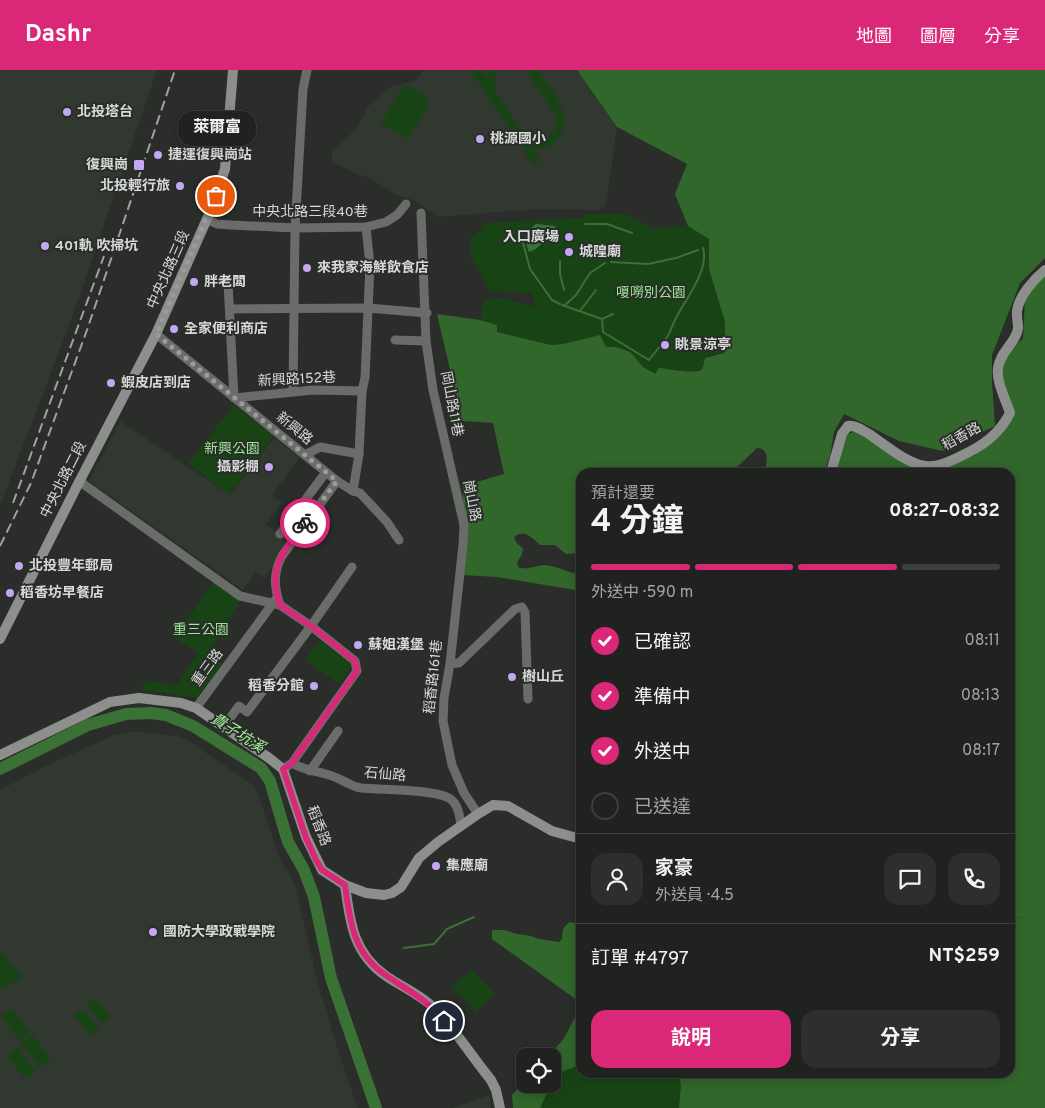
<!DOCTYPE html>
<html lang="zh-TW">
<meta charset="utf-8">
<style>
:root{--surface:#20221f;--page:#2d2f2c;--text:#f1f3f6;--muted:#a2a4a4;--line:#3d3f3d;--accent:#db2777}
body{margin:0;font-family:Overpass,"Noto Sans TC",sans-serif;background:var(--page);color:var(--text);height:100vh;display:flex;flex-direction:column;font-size:19px;white-space:nowrap}
*{box-sizing:border-box;margin:0}
p{font-size:16px;color:var(--muted)}
.icon{flex:none;width:28px;height:28px;fill:none;stroke:currentColor;stroke-width:2;stroke-linecap:round;stroke-linejoin:round}
.map{position:relative;flex:1;overflow:hidden}
.side{position:absolute;left:576px;top:398px;width:439px;height:610px;display:flex;flex-direction:column;background:var(--surface);border-radius:15px;box-shadow:0 2px 12px #0003,0 0 0 1px var(--line)}
.side>*{flex:none}
.buttons{position:absolute;left:516px;top:978px;display:grid;gap:10px}
.buttons a{display:grid;place-items:center;width:45px;height:45px;border-radius:10px;background:var(--surface);box-shadow:0 2px 12px #0003,0 0 0 1px var(--line);font-size:25px}
.pin{position:absolute;display:grid;place-items:center;width:42px;height:42px;color:#fff;margin:-21px;border:2px solid #fff;border-radius:50%;box-shadow:0 1px 5px #0007}
.courier{position:absolute;display:grid;place-items:center;width:50px;height:50px;margin:-25px;border:4px solid #db2777;border-radius:50%;background:#fff;color:#222;box-shadow:0 1px 6px #0007}
.bubble{position:absolute;height:35px;border-radius:15px;background:var(--surface);box-shadow:0 2px 12px #0003,0 0 0 1px var(--line);font-size:16px;font-weight:700;line-height:35px;text-align:center}
.summary em{font-style:normal;font-weight:700}
.summary div{display:flex;flex-direction:column-reverse}
.summary{display:flex;align-items:center;justify-content:space-between;height:85px;padding:0 15px}
h1{font-size:32px;font-weight:700;line-height:38px}
.bar{display:grid;grid-template-columns:repeat(4,1fr);gap:8px 5px;align-content:center;height:60px;padding:0 15px}
.bar i{height:6px;border-radius:4px;background:var(--line)}
.bar .active{background:var(--accent)}
.bar p{grid-column:span 4}
.line{display:flex;align-items:center;gap:12px;padding:0 15px;border-top:1px solid var(--line)}
.line div{flex:1}
.round{display:grid;place-items:center;flex:none;width:52px;height:52px;border-radius:15px;background:var(--page)}
ol{padding:0 15px;list-style:none}
li{display:flex;align-items:center;gap:15px;height:55px}
li p{margin-inline-start:auto}
li .icon{padding:5px;border-radius:50%;background:var(--accent);color:#fff;stroke-width:4}
li:last-child{color:var(--muted)}
li i{width:28px;height:28px;border:2px solid var(--line);border-radius:50%}
.button{display:flex;gap:10px;margin-top:auto;padding:10px 15px}
.button a{flex:1;height:58px;border-radius:15px;background:var(--accent);color:#fff;font-size:20px;font-weight:700;line-height:58px;text-align:center}
.button a+a{background:var(--page);color:var(--text)}
header{display:flex;align-items:center;gap:30px;box-sizing:border-box;height:70px;padding:0 25px;background:var(--accent);color:#fff}
header strong{font-size:24px}
nav{display:flex;gap:28px;margin-inline-start:auto;font-size:18px}
.map>svg:first-child{display:block}
</style>
<header>
<strong>Dashr</strong>
<nav><a>地圖</a><a>圖層</a><a>分享</a></nav>
</header>
<div class="map">
<svg width="1045" height="1038" viewBox="0 0 1045 1038">
<rect width="100%" height="100%" fill="#2a2d29"/>
<g fill="#30382f">
<polygon points="0,0 157,0 72,248 0,436"/>
<polygon points="423,0 577,0 617,57 606,135 602,139 597,140 538,139 437,147 413,130 395,124 366,106 358,105 333,92 331,83 355,60 370,34 392,16 415,11"/>
<polygon points="120,351 230,425 274,368 300,387 272,425 282,433 266,454 288,472 265,508 256,502 243,520 89,411"/>
<polygon points="134,661 176,666 189,671 253,715 257,720 280,790 290,805 296,818 318,914 343,995 358,1038 0,1038 0,720 46,696 114,665"/>
<polygon points="489,1025 491,1038 452,1038"/>
</g>
<g fill="#184415">
<path d="M 470,0 L 481,0 L 486,8 L 490,0 L 499,0 L 494,9 L 496,22 L 524,65 L 530,69 L 542,70 L 548,68 L 556,59 L 556,46 L 526,0 L 538,0 C 550,18 576,48 558,69 C 551,77 543,79 533,79 L 540,90 L 533,95 Z"/>
<polygon points="404,14 431,30 408,69 381,54"/>
<path d="M 587,144 L 624,144 L 654,158 L 688,156 L 709,169 L 709,199 L 725,252 L 725,266 L 729,277 L 727,281 C 713,286 706,282 703,298 C 695,304 688,301 679,300 C 672,299 662,303 655,305 C 638,295 626,278 606,277 L 603,274 L 551,275 L 497,262 L 497,255 L 480,250 L 484,231 L 498,227 L 536,237 L 532,223 L 489,221 L 471,187 L 471,167 L 482,159 L 484,153 L 581,148 Z"/>
<polygon points="234,335 274,366 229,425 188,393"/>
<polygon points="213,512 240,531 207,585 223,594 197,628 140,619 148,610 176,616 198,583 175,568"/>
<polygon points="320,570 350,593 350,599 339,614 305,590"/>
<polygon points="0,880 22,907 0,921"/>
<polygon points="471,900 495,923 476,942 452,917"/>
<polygon points="95,928 110,947 102,954 86,935"/>
<polygon points="12,939 31,962 20,971 1,947"/>
<polygon points="83,939 99,958 90,965 74,946"/>
<polygon points="32,965 51,988 40,997 21,974"/>
<polygon points="18,977 36,1001 25,1009 7,986"/>
<polygon points="564,995 581,998 581,1002 678,1003 743,1038 523,1038 533,1023 556,1013"/>
</g>
<g fill="#31672b">
<path d="M 577,0 L 1045,0 L 1045,188 L 1020,213 L 992,285 L 992,312 L 995,356 L 943,381 L 899,371 L 844,344 L 834,362 L 830,386 L 824,402 L 765,402 C 766,392 771,379 757,378 L 732,402 L 581,402 L 581,483 L 566,484 L 555,475 L 540,475 C 533,468 524,459 514,467 L 516,472 L 523,479 L 522,484 L 517,493 L 518,497 C 528,501 536,495 546,495 C 555,496 571,503 581,505 L 581,521 L 497,507 L 463,505 L 463,416 L 504,404 L 493,353 L 450,350 L 454,316 L 437,244 L 480,250 L 497,255 L 497,262 L 551,275 L 563,274 L 600,265 L 606,277 L 616,277 L 630,282 L 643,297 L 655,304 L 659,298 C 668,299 695,304 701,300 C 704,297 704,291 705,288 L 724,283 L 729,277 L 725,266 L 725,252 L 709,199 L 709,169 L 688,156 L 675,124 L 687,94 L 617,57 Z"/>
<path d="M 1045,195 L 1045,1038 L 679,1038 L 681,1015 L 680,1009 L 674,1003 L 1010,1002 L 1010,402 L 830,402 C 835,389 840,364 856,361 L 916,394 L 947,396 L 975,385 L 1008,356 L 999,309 L 1008,274 L 1018,273 L 1023,269 L 1025,227 Z"/>
<polygon points="569,852 576,853 581,856 581,933 492,869 492,860 504,860 517,864 531,866 539,869 559,872 562,869 563,859"/>
<polygon points="581,936 581,995 563,1001 548,1021 540,1038 513,1038 512,1025 525,1011 525,1014 552,1014 552,986 548,986 563,970"/>
</g>
<path fill="#3a7135" d="M 536,154 L 555,156 L 556,159 L 536,179 L 529,182 C 524,171 526,161 536,154 Z"/>
<g fill="none" stroke-linecap="round" stroke-linejoin="round">
<g stroke="#3a7135" stroke-width="2">
<polyline points="585,154 607,154 632,163"/>
<polyline points="523,173 530,199 552,230 560,234"/>
<polyline points="560,191 560,204 564,220"/>
<polyline points="611,192 648,194 676,188 698,180"/>
<polyline points="562,235 602,249 603,262 649,290 661,275"/>
<polyline points="564,236 576,225 590,203 605,193"/>
<polyline points="580,241 596,220"/>
<polyline points="602,249 613,244"/>
<path d="M 664,271 C 670,265 671,258 675,250 C 684,231 710,200 703,178"/>
<polyline points="194,656 195,653"/>
<polyline points="1010,845 1020,844"/>
<polyline points="404,878 434,874 447,859 474,847"/>
</g>
<polyline stroke="#3a7135" stroke-width="12" points="0,699 88,655 126,644 151,643 166,645 193,656 261,698 270,711 288,772 304,800 314,827 331,908 376,1038"/>
<g stroke="#6a6c6a" stroke-width="9">
<polyline points="421,143 426,271 433,320 464,455 463,475 450,594 444,628 443,651 452,695 464,723 478,744"/>
<polyline points="207,149 217,154 231,155 295,158 366,157 386,152 397,145 406,134"/>
<polyline points="228,213 234,328 313,320 362,321"/>
<polyline points="230,239 368,238 427,243"/>
<polyline points="156,264 337,411 353,421 360,423 387,452 399,470"/>
<polyline points="395,270 426,271"/>
<polyline points="293,321 295,158 303,19 307,0"/>
<polyline points="305,385 320,377 359,384"/>
<polyline points="79,411 240,526 280,535"/>
<polyline points="353,421 359,384 362,321 365,308 370,195 366,157"/>
<polyline points="280,464 326,402"/>
<polyline points="450,594 459,593 515,539 522,537 525,542 528,629"/>
<polyline points="196,638 276,529"/>
<polyline points="224,656 239,636 247,642 311,556 352,497"/>
<path d="M 292,693 C 306,701 317,701 332,706 C 342,709 351,717 361,718 C 383,720 431,719 449,728 C 458,733 460,746 461,756"/>
<path d="M 283,699 L 292,693 L 357,601 L 355,591 L 311,556 L 280,535 C 274,517 273,503 282,486 L 337,411"/>
<polyline points="310,701 338,661"/>
</g>
<g stroke="#8c8f8c" stroke-width="10">
<path d="M 831,402 L 842,364 L 848,356 C 856,355 862,360 869,364 C 884,374 907,394 926,396 C 940,398 957,388 969,382 C 987,373 1001,361 1010,343 C 1006,330 996,312 998,298 C 1000,285 1009,278 1015,267 C 1021,256 1016,252 1017,241 C 1019,226 1034,209 1045,200"/>
<polyline points="0,569 77,416 156,264 210,142 225,99 233,0"/>
<polyline points="0,685 110,632 139,628 181,633 196,638 269,688 283,699 306,767 322,800 345,815 366,823 384,825 392,823 401,817 419,788 438,772 478,744 493,735 508,736 552,761 581,769"/>
<path d="M 345,815 C 350,852 353,883 386,906 C 402,917 420,924 434,938 C 455,959 472,987 491,1010 L 496,1020 L 500,1038"/>
</g>
<g stroke="#9fa29f" stroke-width="2" stroke-dasharray="10 5" stroke-linecap="butt">
<polyline points="13,433 104,186"/>
<polyline points="0,476 31,413 87,260 175,0"/>
</g>
</g>
<g fill="none" stroke-linecap="round" stroke-linejoin="round">
<polyline stroke="#9a9d99" stroke-width="5" stroke-dasharray="0 9" points="216,126 156,264 337,411 305,453"/>
<path stroke="#db2777" stroke-width="6" d="M 305,453 C 283,483 267,496 280,535 L 311,556 L 355,591 L 357,601 L 292,693 L 283,699 L 306,768 L 316,790 L 322,800 L 345,815 C 350,852 353,884 387,906 C 410,922 425,928 444,951"/>
</g>
<g fill="#c3a7f2" stroke="#2a2d29" stroke-width="2">
<circle cx="67" cy="42" r="5"/>
<circle cx="480" cy="69" r="5"/>
<circle cx="158" cy="85" r="5"/>
<rect x="133" y="89" width="12" height="12" rx="2.5"/>
<circle cx="180" cy="116" r="5"/>
<circle cx="569" cy="167" r="5"/>
<circle cx="45" cy="176" r="5"/>
<circle cx="569" cy="182" r="5"/>
<circle cx="307" cy="198" r="5"/>
<circle cx="194" cy="212" r="5"/>
<circle cx="174" cy="259" r="5"/>
<circle cx="665" cy="275" r="5"/>
<circle cx="111" cy="313" r="5"/>
<circle cx="269" cy="397" r="5"/>
<circle cx="19" cy="496" r="5"/>
<circle cx="10" cy="523" r="5"/>
<circle cx="358" cy="575" r="5"/>
<circle cx="512" cy="607" r="5"/>
<circle cx="314" cy="616" r="5"/>
<circle cx="436" cy="796" r="5"/>
<circle cx="153" cy="862" r="5"/>
</g>
<g text-anchor="middle" dominant-baseline="central" stroke-width="4" stroke-linejoin="round" paint-order="stroke">
<g font-size="14" font-weight="bold" fill="#d6d9d6" stroke="#2a2d29" text-anchor="start">
<text x="77" y="42">北投塔台</text>
<text x="490" y="69">桃源國小</text>
<text x="168" y="85">捷運復興崗站</text>
<text x="128" y="95" text-anchor="end">復興崗</text>
<text x="170" y="116" text-anchor="end">北投輕行旅</text>
<text x="559" y="167" text-anchor="end">入口廣場</text>
<text x="55" y="176">401軌 吹掃坑</text>
<text x="579" y="182">城隍廟</text>
<text x="317" y="198">來我家海鮮飲食店</text>
<text x="204" y="212">胖老闆</text>
<text x="184" y="259">全家便利商店</text>
<text x="675" y="275">眺景涼亭</text>
<text x="121" y="313">蝦皮店到店</text>
<text x="259" y="397" text-anchor="end">攝影棚</text>
<text x="29" y="496">北投豐年郵局</text>
<text x="20" y="523">稻香坊早餐店</text>
<text x="368" y="575">蘇姐漢堡</text>
<text x="522" y="607">樹山丘</text>
<text x="304" y="616" text-anchor="end">稻香分館</text>
<text x="446" y="796">集應廟</text>
<text x="163" y="862">國防大學政戰學院</text>
</g>
<g font-size="14" fill="#d6d9d6" stroke="#2a2d29">
<text x="310" y="142">中央北路三段40巷</text>
<text transform="translate(169 200) rotate(-66)">中央北路三段</text>
<text transform="translate(297 310) rotate(-3)">新興路152巷</text>
<text transform="translate(451 334) rotate(79)">岡山路11巷</text>
<text transform="translate(294 359) rotate(39)">新興路</text>
<text transform="translate(962 367) rotate(-29)">稻香路</text>
<text transform="translate(64 410) rotate(-63)">中央北路二段</text>
<text transform="translate(471 431) rotate(79)">崗山路</text>
<text transform="translate(208 598) rotate(-54)">重三路</text>
<text transform="translate(434 607) rotate(-84)">稻香路161巷</text>
<text transform="translate(385 705) rotate(5)">石仙路</text>
<text transform="translate(318 756) rotate(69)">稻香路</text>
</g>
<g font-size="14" fill="#99e791" stroke="#2a2d29">
<text x="651" y="223">嗄嘮別公園</text>
<text x="232" y="379">新興公園</text>
<text x="201" y="560">重三公園</text>
</g>
<g font-size="15" font-style="italic" fill="#a5f39d" stroke="#2a2d29">
<text transform="translate(237 664) rotate(32)">貴子坑溪</text>
</g>
</g>
</svg>
<div class="buttons">
<a><svg class="icon" aria-label="locate" viewBox="0 0 24 24"><circle cx="12" cy="12" r="6"/><path d="M12 2v4M12 18v4M2 12h4M18 12h4"/></svg></a>
</div>
<div class="pin" style="left:216px;top:126px;background:#ea580c"><svg class="icon" aria-label="bag" viewBox="0 0 24 24"><path d="M5 8h14l-1 12H6zM9 8a3 3 0 0 1 6 0"/></svg></div>
<div class="pin" style="left:444px;top:951px;background:#1f2937"><svg class="icon" aria-label="home" viewBox="0 0 24 24"><path d="M3 11l9-7 9 7M6 9v11h12V9"/></svg></div>
<div class="courier" style="left:305px;top:453px"><svg class="icon" aria-label="bike" viewBox="0 0 24 24"><circle cx="6" cy="16" r="4"/><circle cx="18" cy="16" r="4"/><path d="M6 16l4-8h5l3 8M10 8l3 8H6M13 5h3"/></svg></div>
<div class="bubble" style="left:178px;top:41px;width:78px">萊爾富</div>
<section class="side">
<div class="summary"><div><h1>4 分鐘</h1><p>預計還要</p></div><em>08:27–08:32</em></div>
<div class="bar"><i class="active"></i><i class="active"></i><i class="active"></i><i></i><p>外送中 · 590 m</p></div>
<ol>
<li><svg class="icon" aria-label="check" viewBox="0 0 24 24"><path d="M5 12l5 5 9-10"/></svg>已確認<p>08:11</p></li>
<li><svg class="icon" aria-label="check" viewBox="0 0 24 24"><path d="M5 12l5 5 9-10"/></svg>準備中<p>08:13</p></li>
<li><svg class="icon" aria-label="check" viewBox="0 0 24 24"><path d="M5 12l5 5 9-10"/></svg>外送中<p>08:17</p></li>
<li><i></i>已送達</li>
</ol>
<div class="line" style="height:90px"><a class="round"><svg class="icon" aria-label="person" viewBox="0 0 24 24"><circle cx="12" cy="8" r="4"/><path d="M4 21q1-7 8-7t8 7"/></svg></a><div><b>家豪</b><p>外送員 · 4.5</p></div><a class="round"><svg class="icon" aria-label="chat" viewBox="0 0 24 24"><path d="M4 5h16v11H9l-5 4z"/></svg></a><a class="round"><svg class="icon" aria-label="phone" viewBox="0 0 24 24"><path d="M5 4h4l2 5-3 2q2 4 5 5l2-3 5 2v4C11 20 4 13 5 4z"/></svg></a></div>
<div class="line" style="height:65px"><div>訂單 #4797</div><b>NT$259</b></div>
<div class="button"><a>說明</a><a>分享</a></div>
</section>
</div>
